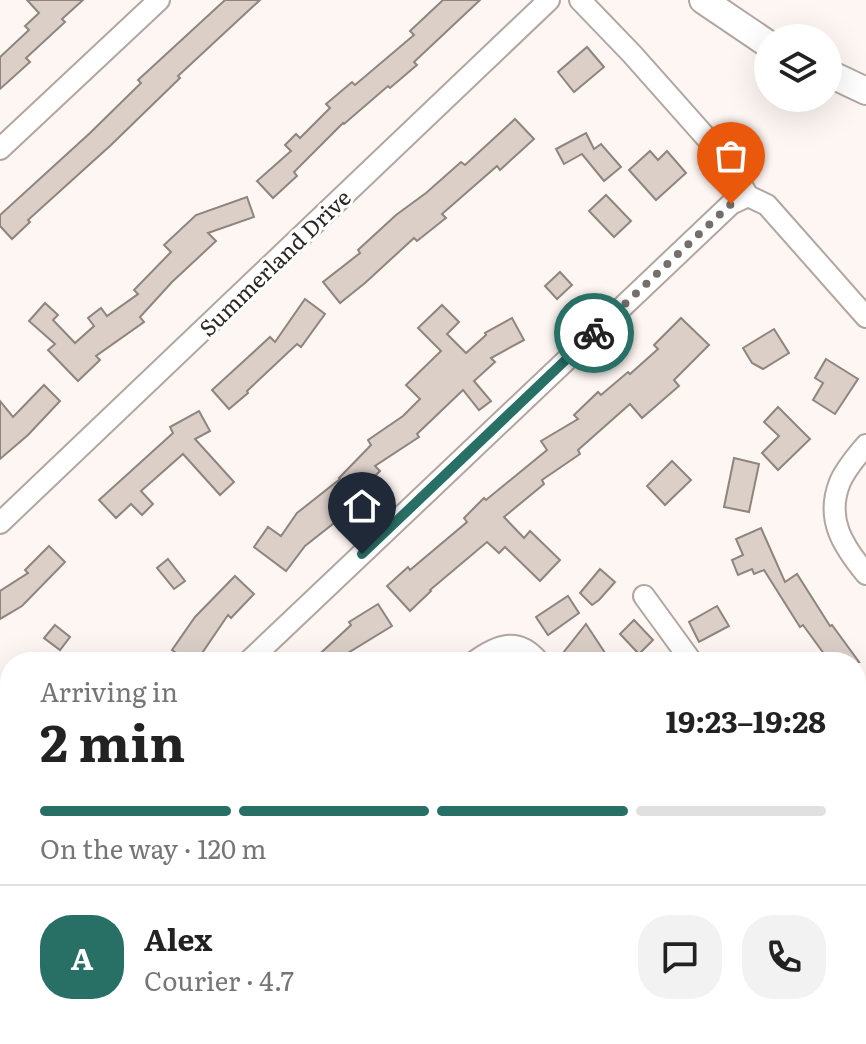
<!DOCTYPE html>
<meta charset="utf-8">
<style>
:root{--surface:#fff;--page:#f2f2f2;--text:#222;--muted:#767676;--line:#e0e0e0;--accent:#286f65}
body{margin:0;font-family:Literata,serif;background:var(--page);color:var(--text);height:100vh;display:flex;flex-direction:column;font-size:30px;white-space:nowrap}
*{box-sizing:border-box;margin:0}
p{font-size:26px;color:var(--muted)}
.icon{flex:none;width:44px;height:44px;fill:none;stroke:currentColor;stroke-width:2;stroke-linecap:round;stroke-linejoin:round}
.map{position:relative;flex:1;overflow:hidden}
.side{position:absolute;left:0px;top:652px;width:866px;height:392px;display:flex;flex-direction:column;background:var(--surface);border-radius:32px 32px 0 0;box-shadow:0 8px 32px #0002}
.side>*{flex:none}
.tools{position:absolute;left:754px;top:24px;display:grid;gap:16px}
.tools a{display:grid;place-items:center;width:88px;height:88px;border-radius:50%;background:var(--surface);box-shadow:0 8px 32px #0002;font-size:40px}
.pin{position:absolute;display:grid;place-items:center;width:68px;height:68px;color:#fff;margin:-82px -34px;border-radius:50% 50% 50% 0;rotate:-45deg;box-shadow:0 0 8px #0007}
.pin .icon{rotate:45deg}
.courier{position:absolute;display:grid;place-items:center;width:80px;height:80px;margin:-40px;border:6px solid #286f65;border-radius:50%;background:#fff;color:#222;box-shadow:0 2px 10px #0007}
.headline em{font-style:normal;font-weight:700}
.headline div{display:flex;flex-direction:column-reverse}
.headline{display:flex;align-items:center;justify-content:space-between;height:136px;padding:0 40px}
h1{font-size:52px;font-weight:700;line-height:60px}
.bar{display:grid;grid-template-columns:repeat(4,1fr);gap:12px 8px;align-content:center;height:96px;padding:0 40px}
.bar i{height:10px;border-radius:6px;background:var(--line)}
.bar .current{background:var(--accent)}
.bar p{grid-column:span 4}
.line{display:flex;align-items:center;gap:20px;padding:0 40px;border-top:2px solid var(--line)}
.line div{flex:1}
.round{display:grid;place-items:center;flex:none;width:84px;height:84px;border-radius:32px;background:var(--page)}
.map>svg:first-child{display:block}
</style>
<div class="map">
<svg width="866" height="1044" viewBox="0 0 866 1044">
<rect width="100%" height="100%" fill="#fef6f2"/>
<g fill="#dbcfc8" stroke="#8f847e" stroke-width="2">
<polygon points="27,0 83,0 62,19 65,22 26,58 30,62 0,89 0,57 29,30 25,26 39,13"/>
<polygon points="225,0 260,0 178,76 180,78 111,145 28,220 30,222 12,239 0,226 0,215 90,133 141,83 138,80"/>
<polygon points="443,0 480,0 414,62 417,65 390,88 388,86 344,124 343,123 294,172 297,176 273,198 257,181 291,151 285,145 296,134 300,138 330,108 326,104 352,82 355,85 414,35 410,31"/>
<polygon points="587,47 604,67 574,92 558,72"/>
<polygon points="515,119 534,139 500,170 497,166 442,214 446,218 417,241 414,238 365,283 340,303 323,282 360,253 358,250 396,215 426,193 461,162 465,165"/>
<polygon points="586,133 594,149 601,144 621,167 604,181 582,154 564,164 556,149"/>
<polygon points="650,151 658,160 667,151 686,173 656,200 629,170"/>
<polygon points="606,195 631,221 614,237 589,211"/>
<polygon points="247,197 254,217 208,233 216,241 172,282 140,317 144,322 96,356 100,360 78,381 48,350 55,344 29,321 45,303 58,315 53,320 75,343 94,326 88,318 101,308 107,316 138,294 134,290 171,252 164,245 196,215"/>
<polygon points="560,272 572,285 557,299 545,286"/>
<polygon points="305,299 325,314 301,347 297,344 247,391 248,393 229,409 212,390 270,337 275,342"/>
<polygon points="442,305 459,322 447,334 466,353 486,335 485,333 512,318 524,340 491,358 495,362 474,381 491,401 479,410 463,390 417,434 419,437 375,466 380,471 340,511 343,516 305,546 286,571 254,547 268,527 281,536 297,513 340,479 339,478 371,445 368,440 403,416 420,399 406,385 441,351 418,328"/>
<polygon points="681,318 709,345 674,380 679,386 642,418 630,404 578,450 580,454 542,480 544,484 504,517 524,538 530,531 560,560 540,581 505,547 499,553 487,542 430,590 431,591 410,611 387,586 408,567 410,570 467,522 464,518 484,498 486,500 547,450 541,441 578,419 574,415 598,392 601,395 628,372 630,374 658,349 654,345"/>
<polygon points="774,329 789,353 763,369 752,363 743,348"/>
<polygon points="826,359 858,379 835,414 813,400 823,383 815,378"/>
<polygon points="44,385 60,401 28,435 0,459 0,401 13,417"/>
<polygon points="778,407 810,439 778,470 762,453 779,436 764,422"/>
<polygon points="199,411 210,431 195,439 234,482 220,495 183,454 141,491 153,504 142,515 131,504 116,518 99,500 173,433 170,427"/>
<polygon points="734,458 759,464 749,512 724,507"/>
<polygon points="672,461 691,480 665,505 647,486"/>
<polygon points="761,528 785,582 797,574 830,626 832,625 859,662 830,662 803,625 800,627 764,570 754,574 752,569 738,575 732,560 743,555 736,539"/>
<polygon points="49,546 65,562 22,606 0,619 0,591 28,573 25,570"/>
<polygon points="168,559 185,581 174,589 157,568"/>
<polygon points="600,569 615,582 599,600 592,605 580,593"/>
<polygon points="235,576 254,594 231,618 228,615 196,662 189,662 172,650 195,617"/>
<polygon points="568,596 579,613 548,635 536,617"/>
<polygon points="378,604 392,626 348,653 356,662 311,662 351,625 349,622"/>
<polygon points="717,606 729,626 699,642 689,622"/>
<polygon points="634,620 653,640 639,654 620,634"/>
<polygon points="586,624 611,662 574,662 563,653"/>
<polygon points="55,625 70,637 60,650 44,638"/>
</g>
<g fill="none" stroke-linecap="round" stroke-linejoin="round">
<defs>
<g id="minor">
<polyline points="580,0 632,54 727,161 748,196 767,205 866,317"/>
<polyline points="0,149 159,0"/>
<path d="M 866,445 C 857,456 846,468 840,482 C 825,519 843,546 866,574"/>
<polyline points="0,523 549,0"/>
<polyline points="644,596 692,662"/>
<polyline points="248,662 731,204 748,196"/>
<path d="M 474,662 C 497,645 518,636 539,662"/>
<polyline points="0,898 10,909"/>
<polyline points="116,1034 124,1044"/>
<polyline points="366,1034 373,1044"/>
<polyline points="814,1034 822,1044"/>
</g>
<g id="major">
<polyline points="703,0 768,44"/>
<polyline points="828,73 866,91"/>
</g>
</defs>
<use href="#minor" stroke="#b2a6a0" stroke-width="24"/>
<use href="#major" stroke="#b2a6a0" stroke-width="30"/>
<use href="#minor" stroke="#fff" stroke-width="20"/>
<use href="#major" stroke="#fff" stroke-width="26"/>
</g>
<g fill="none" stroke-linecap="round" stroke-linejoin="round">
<polyline stroke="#756f6c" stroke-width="8" stroke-dasharray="0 14.4" points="594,333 731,204"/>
<polyline stroke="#286f65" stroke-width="10" points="362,554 594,333"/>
</g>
<g text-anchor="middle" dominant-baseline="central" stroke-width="6" stroke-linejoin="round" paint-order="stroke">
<g font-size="22" fill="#2b2624" stroke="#fff">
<text transform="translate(274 262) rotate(-44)">Summerland Drive</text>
</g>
</g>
</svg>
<div class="tools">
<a><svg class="icon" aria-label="layers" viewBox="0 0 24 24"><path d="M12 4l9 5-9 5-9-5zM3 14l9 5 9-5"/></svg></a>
</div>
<div class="pin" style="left:731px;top:204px;background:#ea580c"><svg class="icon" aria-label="bag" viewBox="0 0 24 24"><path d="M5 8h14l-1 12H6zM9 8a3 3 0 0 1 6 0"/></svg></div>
<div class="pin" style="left:362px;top:554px;background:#1f2937"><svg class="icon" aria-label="home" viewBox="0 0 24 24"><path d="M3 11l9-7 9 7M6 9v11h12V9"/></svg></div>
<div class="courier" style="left:594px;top:333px"><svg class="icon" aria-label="bike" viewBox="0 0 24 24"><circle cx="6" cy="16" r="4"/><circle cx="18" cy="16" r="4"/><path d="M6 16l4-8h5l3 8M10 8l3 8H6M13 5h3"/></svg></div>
<section class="side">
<div class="headline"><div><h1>2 min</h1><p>Arriving in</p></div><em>19:23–19:28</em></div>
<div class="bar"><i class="current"></i><i class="current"></i><i class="current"></i><i></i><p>On the way · 120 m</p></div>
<div class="line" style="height:144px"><b class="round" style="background:var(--accent);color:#fff">A</b><div><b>Alex</b><p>Courier · 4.7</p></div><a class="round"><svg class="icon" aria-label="chat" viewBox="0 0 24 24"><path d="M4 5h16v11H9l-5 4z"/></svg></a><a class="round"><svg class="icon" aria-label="phone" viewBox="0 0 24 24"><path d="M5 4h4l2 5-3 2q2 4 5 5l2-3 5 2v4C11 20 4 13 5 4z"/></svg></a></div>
</section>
</div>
